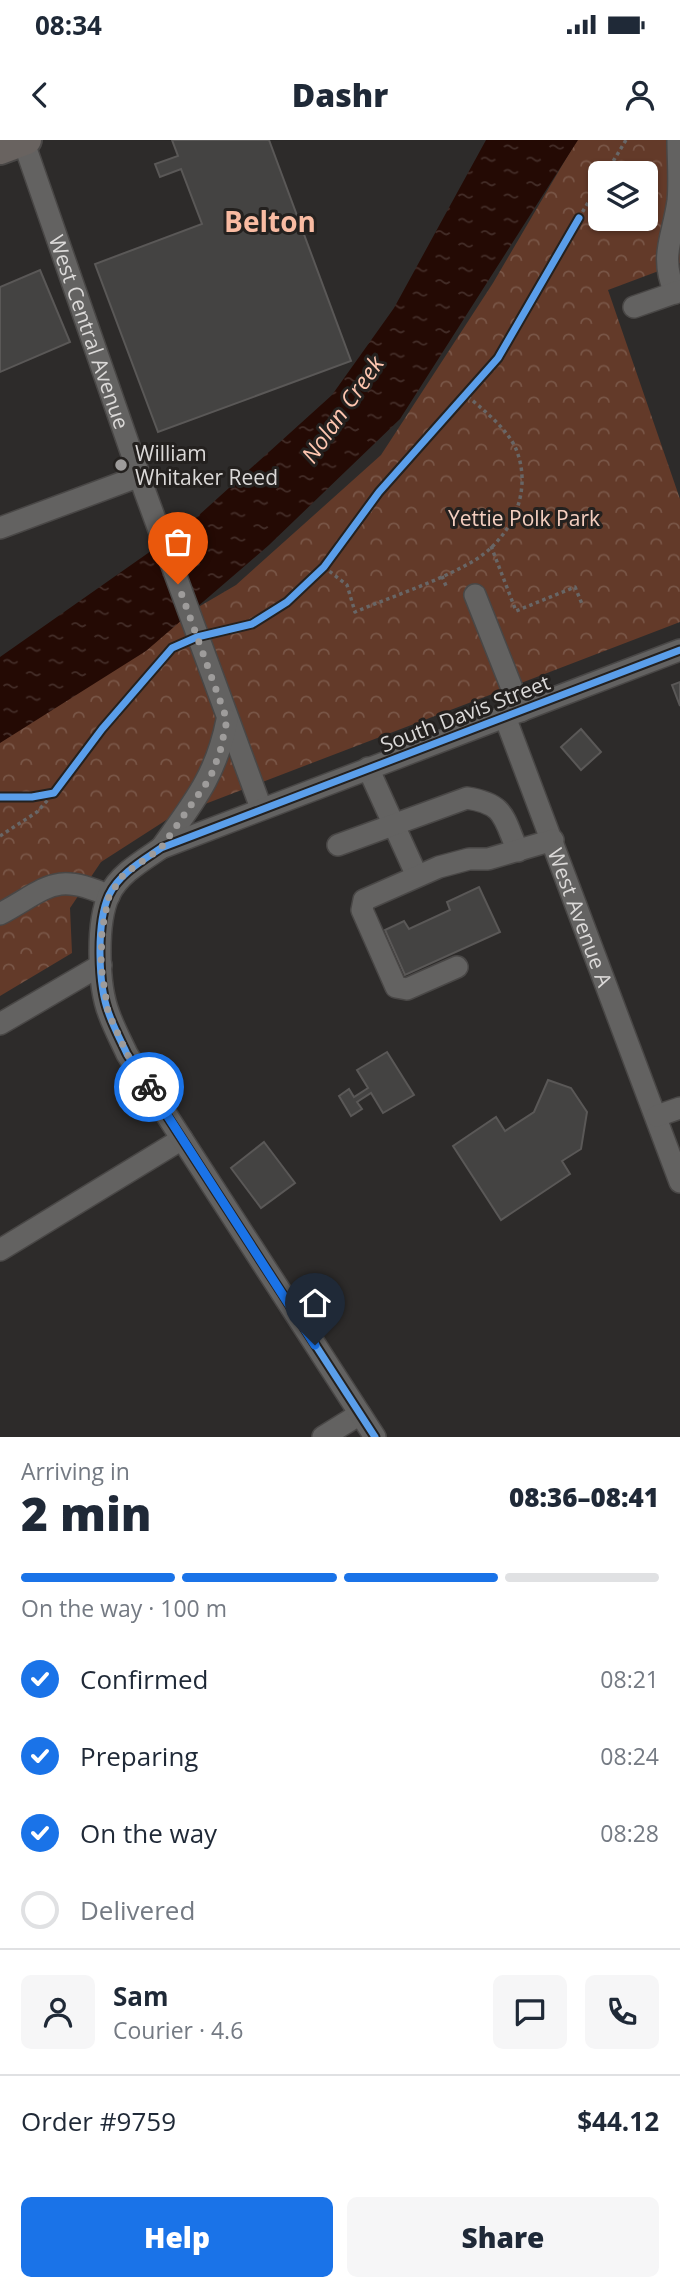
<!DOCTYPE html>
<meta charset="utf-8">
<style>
:root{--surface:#fff;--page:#f6f6f7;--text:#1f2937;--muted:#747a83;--line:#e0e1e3;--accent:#1a73e8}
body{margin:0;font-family:"Open Sans",sans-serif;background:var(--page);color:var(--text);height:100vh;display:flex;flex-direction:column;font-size:26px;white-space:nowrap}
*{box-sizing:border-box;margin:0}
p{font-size:23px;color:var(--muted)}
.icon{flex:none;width:38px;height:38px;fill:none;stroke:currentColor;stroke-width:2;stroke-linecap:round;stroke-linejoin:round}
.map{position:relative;height:1297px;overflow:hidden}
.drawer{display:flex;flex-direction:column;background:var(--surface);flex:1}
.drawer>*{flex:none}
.buttons{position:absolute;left:588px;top:21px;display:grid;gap:14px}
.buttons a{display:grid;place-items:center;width:70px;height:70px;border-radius:10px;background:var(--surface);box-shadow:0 2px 5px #0004;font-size:35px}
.pin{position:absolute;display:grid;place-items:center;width:60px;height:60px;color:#fff;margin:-72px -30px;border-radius:50% 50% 50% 0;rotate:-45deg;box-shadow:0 0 7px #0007}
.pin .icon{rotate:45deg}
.courier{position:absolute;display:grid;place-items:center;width:70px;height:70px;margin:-35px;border:5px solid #1a73e8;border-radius:50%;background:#fff;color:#222;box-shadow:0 2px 9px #0007}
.overview em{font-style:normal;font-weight:800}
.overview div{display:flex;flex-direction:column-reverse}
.overview{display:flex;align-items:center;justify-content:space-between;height:119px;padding:0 21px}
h1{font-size:46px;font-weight:800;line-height:52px}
.bar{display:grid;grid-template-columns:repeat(4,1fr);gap:10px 7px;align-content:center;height:84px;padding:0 21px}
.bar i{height:9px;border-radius:5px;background:var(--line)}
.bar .selected{background:var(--accent)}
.bar p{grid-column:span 4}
.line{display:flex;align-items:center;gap:18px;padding:0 21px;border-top:2px solid var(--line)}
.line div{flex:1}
.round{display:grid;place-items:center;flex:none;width:74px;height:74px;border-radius:10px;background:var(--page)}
ol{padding:0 21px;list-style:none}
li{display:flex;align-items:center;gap:21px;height:77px}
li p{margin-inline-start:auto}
li .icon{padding:7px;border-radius:50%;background:var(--accent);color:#fff;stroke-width:4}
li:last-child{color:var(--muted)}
li i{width:38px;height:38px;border:4px solid var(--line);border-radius:50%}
.primary-button{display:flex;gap:14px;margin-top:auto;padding:14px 21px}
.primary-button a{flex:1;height:80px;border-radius:10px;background:var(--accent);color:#fff;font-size:28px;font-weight:800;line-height:80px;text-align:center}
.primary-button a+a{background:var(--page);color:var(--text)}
.status{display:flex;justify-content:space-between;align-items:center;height:49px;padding:0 35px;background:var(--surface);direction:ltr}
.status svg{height:19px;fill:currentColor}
header{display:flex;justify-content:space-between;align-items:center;height:91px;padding:0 21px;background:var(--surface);font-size:32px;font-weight:800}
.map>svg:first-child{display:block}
</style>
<div class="status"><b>08:34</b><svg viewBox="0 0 49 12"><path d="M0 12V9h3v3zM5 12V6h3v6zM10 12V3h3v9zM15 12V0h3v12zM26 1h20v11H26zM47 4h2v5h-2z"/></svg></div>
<header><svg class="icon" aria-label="back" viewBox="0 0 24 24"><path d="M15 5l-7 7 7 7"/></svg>Dashr<svg class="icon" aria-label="person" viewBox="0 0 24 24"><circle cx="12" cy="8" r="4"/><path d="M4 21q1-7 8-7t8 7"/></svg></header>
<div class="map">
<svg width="680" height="1297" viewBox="0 0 680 1297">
<defs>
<pattern id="park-crowns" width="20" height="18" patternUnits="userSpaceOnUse" patternTransform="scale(1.75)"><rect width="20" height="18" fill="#633a29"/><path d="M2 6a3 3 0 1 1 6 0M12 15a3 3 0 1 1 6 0" fill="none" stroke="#795647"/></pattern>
<pattern id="water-ripples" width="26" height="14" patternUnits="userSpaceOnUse" patternTransform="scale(1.75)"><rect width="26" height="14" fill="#240a04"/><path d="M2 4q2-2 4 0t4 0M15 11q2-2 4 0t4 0" fill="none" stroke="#432d28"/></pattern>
</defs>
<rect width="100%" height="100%" fill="#2d2b2a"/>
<path fill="url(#park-crowns)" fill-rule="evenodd" d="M 577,0 L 680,0 L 680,123 L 608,150 L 680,359 L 680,482 L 171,677 L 101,722 L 70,768 L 72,813 L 0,856 L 0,583 L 236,445 L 381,315 L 493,143 ZM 600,33 L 646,33 L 646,79 L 600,79 Z"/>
<polygon fill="url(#water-ripples)" points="486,0 578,0 400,279 269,405 146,511 0,603 0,517 188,385 332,255 394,168"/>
<g fill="#444342" stroke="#5a5857" stroke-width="2">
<polygon points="172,0 269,0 351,221 158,292 95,124 202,84 181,29 160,37 155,24 178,16"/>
<polygon points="40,130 70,202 0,232 0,147"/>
<polygon points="680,542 680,566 672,545"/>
<polygon points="581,589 601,612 581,630 561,607"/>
<polygon points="479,747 500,792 405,835 385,790 404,781 409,789 450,770 447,762"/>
<polygon points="387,912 414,955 383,973 371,953 357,962 362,969 351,976 339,956 349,949 354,957 368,948 357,930"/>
<polygon points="548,940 571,948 587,972 581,1009 562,1021 570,1034 501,1080 453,1006 496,977 505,991 534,972"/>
<polygon points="264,1002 295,1043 261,1068 231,1028"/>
</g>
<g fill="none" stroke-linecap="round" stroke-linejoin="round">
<defs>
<g id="minor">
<path id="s1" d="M 23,0 L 145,352 L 261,668"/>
<path d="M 675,153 C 659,115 673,98 678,61 C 680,42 678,20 678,0"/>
<polyline points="634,167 680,151"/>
<polyline points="0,388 140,336"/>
<polyline points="475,455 521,571"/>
<path id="s2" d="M 505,577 L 680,1042"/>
<polyline points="368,628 417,736"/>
<path d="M 338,705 L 467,658 C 506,664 503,678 518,711"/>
<path d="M 161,708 C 193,663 216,636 227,580"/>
<path d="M 0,774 C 48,748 55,731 109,756"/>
<polyline points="457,827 407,849 396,847 362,770 364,760 439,727 469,719 488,719 553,700"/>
<polyline points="0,884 101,825"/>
<polyline points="657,976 680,968"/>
<polyline points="0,1110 182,999"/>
<polyline points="323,1297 360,1274"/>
<path d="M 375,1297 L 127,914 C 121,901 114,888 109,874 C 98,846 96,783 109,755 C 119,734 142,721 161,708 L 680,510"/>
</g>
<polyline id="major" points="0,10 27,0"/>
</defs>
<use href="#minor" stroke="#494746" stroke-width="24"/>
<use href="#major" stroke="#494746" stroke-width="32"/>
<g stroke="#686666" stroke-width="3.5" stroke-dasharray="3.5 3.5" stroke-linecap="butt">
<polyline points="606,33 626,0"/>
<polyline points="579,78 600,42"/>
<polyline points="491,406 516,471 575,447 582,464"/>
<path d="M 324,427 L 347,445 L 355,472 C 393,456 434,443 470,423 C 510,401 534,353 516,309 C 507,288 482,269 465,254"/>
<polyline points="442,436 446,446"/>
<polyline points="0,696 37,672 54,653"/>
</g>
<use href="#minor" stroke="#636261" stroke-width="21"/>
<use href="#major" stroke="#696360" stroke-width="28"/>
<defs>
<g id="cycleway">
<polyline points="0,657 32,657 54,653 102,589 172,508 197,497 252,484 287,462 324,427 379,352 498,218 579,78"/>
<path d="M 375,1297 L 127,914 C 121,901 114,888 109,874 C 98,846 96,783 109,755 C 119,734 142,721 161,708 L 680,510"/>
</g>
</defs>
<use href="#cycleway" stroke="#24211f" stroke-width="11"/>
<use href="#cycleway" stroke="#5a9eea" stroke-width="7"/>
</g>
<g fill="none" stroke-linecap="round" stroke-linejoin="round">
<polyline stroke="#9e9c9b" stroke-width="7" stroke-dasharray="0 12.6" points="149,947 127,914 108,872 101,825 102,790 109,756 124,734 161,708 210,638 220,612 227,580 178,444"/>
<polyline stroke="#1a73e8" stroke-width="9" points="149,947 315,1205"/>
</g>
<circle fill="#9e9c9b" stroke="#24211f" stroke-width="2.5" cx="121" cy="325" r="7"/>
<g text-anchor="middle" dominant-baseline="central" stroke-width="6" stroke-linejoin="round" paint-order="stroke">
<g font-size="21" fill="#dbd9d8" stroke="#24211f">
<text stroke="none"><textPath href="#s1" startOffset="203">West Central Avenue</textPath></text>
<text transform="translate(465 573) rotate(-21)">South Davis Street</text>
<text stroke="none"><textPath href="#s2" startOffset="214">West Avenue A</textPath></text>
</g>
<g font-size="21" fill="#dbd9d8" stroke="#24211f" text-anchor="start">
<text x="135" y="313">William<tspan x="135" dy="24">Whitaker Reed</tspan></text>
</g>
<g font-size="21" fill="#f5cfc0" stroke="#24211f">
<text x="524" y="378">Yettie Polk Park</text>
</g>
<g font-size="23" font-style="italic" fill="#fec6b0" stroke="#24211f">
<text transform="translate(342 269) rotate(-55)">Nolan Creek</text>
</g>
<g font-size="28" font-weight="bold" fill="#f9bba2" stroke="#24211f">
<text x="270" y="81">Belton</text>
</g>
</g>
</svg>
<div class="buttons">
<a><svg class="icon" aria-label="layers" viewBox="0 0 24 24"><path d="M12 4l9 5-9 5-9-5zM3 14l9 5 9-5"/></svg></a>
</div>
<div class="pin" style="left:178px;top:444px;background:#ea580c"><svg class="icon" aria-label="bag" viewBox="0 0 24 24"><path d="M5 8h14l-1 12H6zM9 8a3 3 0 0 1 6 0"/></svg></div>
<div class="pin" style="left:315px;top:1205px;background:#1f2937"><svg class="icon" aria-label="home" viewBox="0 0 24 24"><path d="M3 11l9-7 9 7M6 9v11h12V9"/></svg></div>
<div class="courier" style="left:149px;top:947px"><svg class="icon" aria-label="bike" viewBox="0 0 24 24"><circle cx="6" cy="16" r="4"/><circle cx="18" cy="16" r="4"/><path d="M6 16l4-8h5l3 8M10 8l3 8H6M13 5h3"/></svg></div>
</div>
<section class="drawer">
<div class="overview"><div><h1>2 min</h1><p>Arriving in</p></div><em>08:36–08:41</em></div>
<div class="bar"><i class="selected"></i><i class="selected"></i><i class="selected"></i><i></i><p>On the way · 100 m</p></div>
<ol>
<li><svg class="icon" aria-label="check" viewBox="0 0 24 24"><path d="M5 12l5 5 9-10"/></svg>Confirmed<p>08:21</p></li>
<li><svg class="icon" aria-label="check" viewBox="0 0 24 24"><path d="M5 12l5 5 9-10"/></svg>Preparing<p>08:24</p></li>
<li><svg class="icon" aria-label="check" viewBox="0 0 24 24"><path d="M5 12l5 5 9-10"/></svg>On the way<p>08:28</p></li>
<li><i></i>Delivered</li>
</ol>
<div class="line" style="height:126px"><a class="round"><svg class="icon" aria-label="person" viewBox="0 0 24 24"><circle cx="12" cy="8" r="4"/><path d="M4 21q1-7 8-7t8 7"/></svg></a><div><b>Sam</b><p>Courier · 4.6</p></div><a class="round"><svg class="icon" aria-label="chat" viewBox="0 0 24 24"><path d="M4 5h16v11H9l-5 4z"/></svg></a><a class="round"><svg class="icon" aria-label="phone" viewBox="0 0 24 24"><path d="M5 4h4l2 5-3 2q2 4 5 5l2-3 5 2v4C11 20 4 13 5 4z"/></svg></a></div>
<div class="line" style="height:91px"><div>Order #9759</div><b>$44.12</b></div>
<div class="primary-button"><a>Help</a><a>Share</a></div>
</section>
